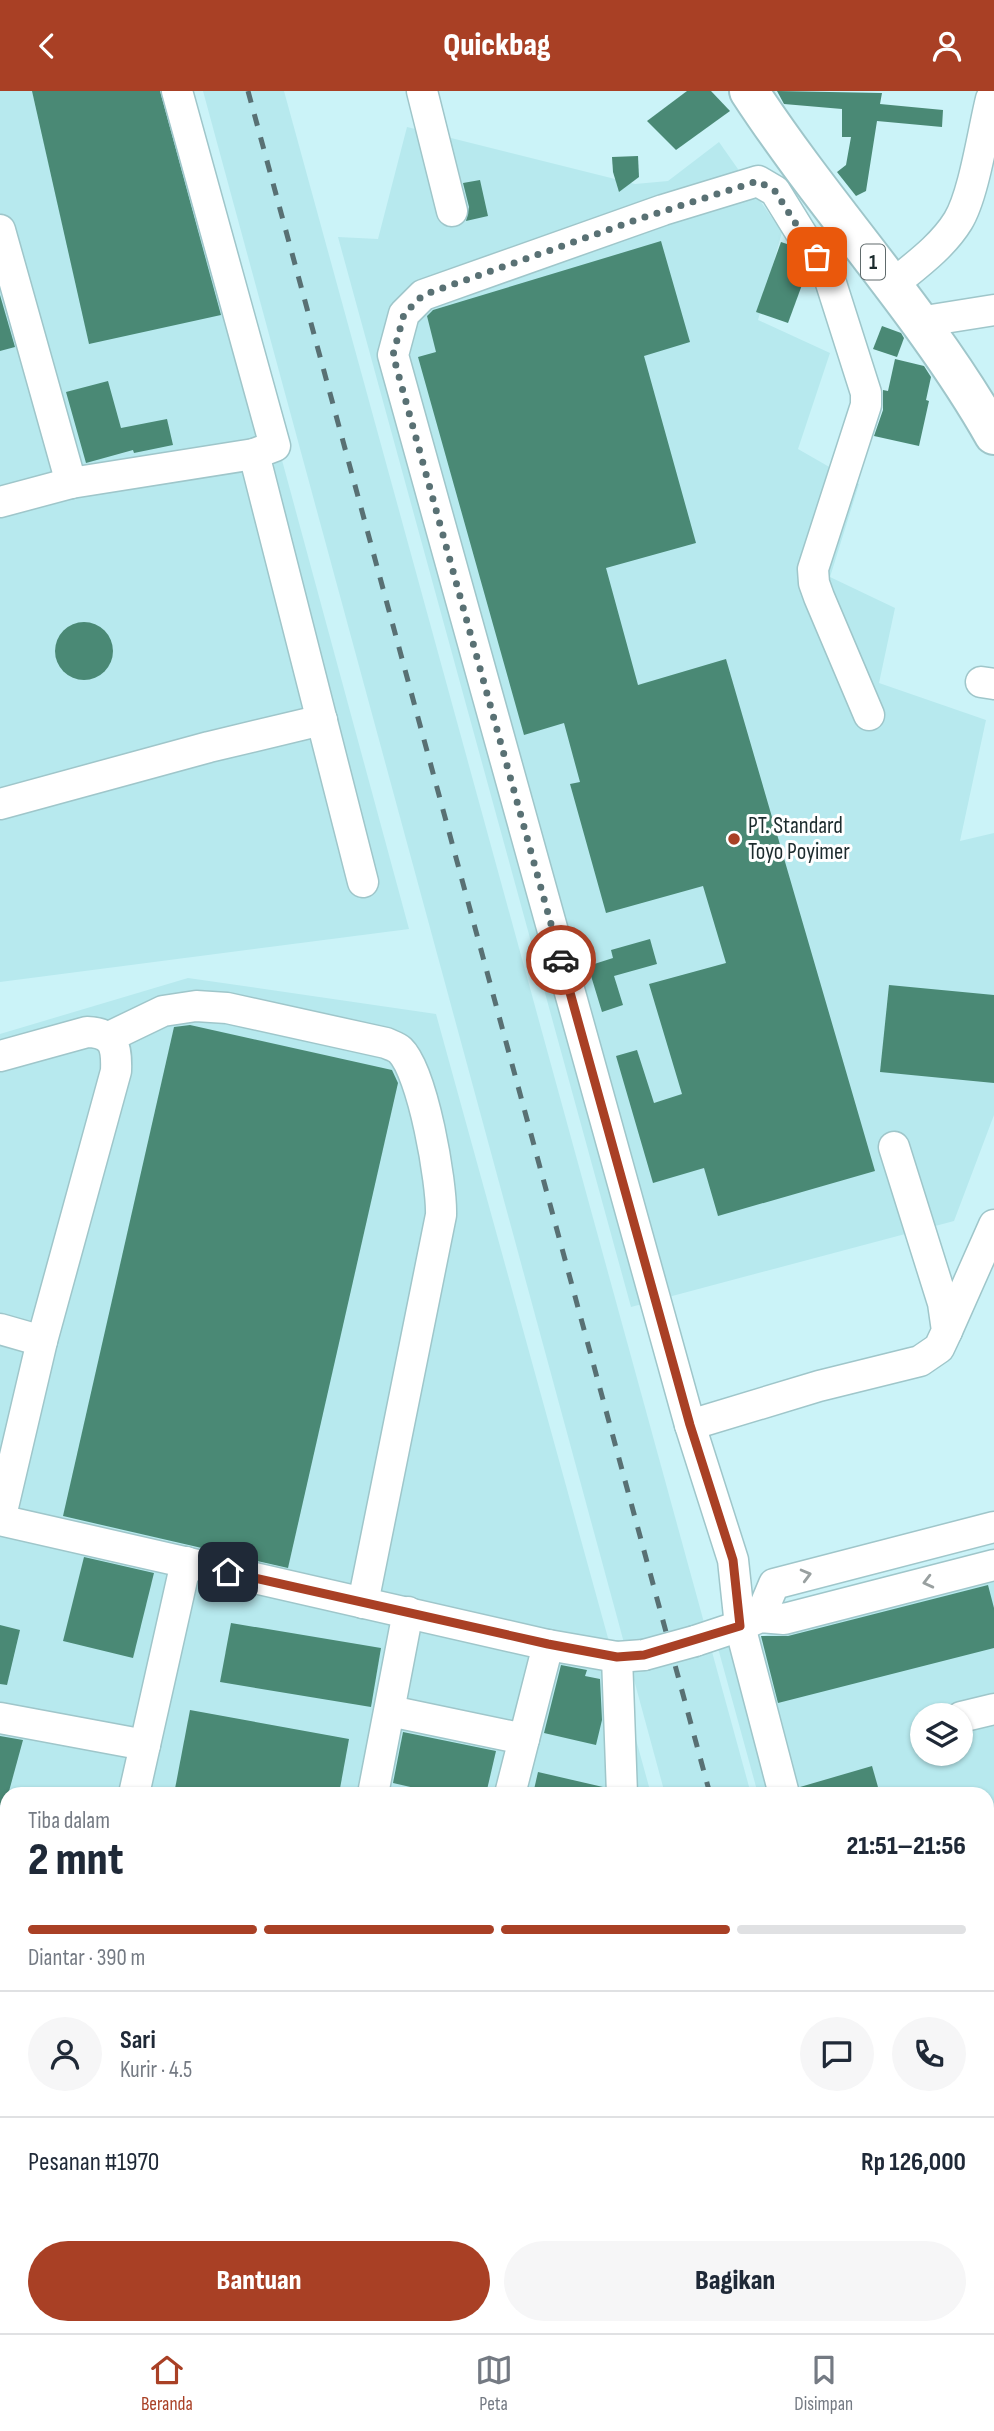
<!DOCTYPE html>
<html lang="id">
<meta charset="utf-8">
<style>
:root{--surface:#fff;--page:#f6f6f7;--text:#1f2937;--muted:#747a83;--line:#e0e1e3;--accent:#a94025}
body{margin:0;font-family:"Sofia Sans Condensed",sans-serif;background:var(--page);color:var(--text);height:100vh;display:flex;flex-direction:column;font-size:26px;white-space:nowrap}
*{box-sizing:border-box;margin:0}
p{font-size:23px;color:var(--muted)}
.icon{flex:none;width:38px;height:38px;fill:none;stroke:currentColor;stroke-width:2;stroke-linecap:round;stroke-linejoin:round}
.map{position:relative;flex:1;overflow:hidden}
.side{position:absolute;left:0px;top:1696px;width:994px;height:548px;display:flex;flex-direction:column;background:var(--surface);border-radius:21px 21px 0 0;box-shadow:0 2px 5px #0004}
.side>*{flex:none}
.buttons{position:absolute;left:910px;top:1612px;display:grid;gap:14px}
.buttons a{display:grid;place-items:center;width:63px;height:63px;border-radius:50%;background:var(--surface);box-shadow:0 2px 5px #0004;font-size:35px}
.pin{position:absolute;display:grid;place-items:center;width:60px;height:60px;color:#fff;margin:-30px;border-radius:14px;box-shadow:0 4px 10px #0006}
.courier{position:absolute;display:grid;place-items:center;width:70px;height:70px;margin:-35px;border:5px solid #a94025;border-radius:50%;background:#fff;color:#222;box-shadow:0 2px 9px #0007}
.headline em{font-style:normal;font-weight:800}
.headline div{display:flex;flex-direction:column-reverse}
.headline{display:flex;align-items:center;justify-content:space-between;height:119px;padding:0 28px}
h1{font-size:46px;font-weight:800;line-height:52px}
.bar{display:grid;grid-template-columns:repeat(4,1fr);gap:10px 7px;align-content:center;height:84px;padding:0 28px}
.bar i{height:9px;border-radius:5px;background:var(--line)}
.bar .selected{background:var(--accent)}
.bar p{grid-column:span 4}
.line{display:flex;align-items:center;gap:18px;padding:0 28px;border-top:2px solid var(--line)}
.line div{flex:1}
.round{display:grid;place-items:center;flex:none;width:74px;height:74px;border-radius:37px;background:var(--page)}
.button{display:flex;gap:14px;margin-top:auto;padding:14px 28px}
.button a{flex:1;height:80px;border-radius:42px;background:var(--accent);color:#fff;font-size:28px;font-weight:800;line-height:80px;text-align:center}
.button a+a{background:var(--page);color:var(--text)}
header{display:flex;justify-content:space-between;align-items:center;height:91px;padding:0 28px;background:var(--accent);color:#fff;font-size:32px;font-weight:800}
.dock{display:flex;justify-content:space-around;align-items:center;height:98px;border-top:2px solid var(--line);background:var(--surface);font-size:19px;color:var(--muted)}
.dock a{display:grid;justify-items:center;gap:4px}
.dock .selected{color:var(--accent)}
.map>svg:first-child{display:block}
</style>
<header><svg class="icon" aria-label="back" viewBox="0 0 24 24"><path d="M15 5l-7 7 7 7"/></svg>Quickbag<svg class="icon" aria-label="person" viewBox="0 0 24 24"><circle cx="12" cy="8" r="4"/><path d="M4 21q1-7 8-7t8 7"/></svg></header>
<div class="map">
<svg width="994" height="2242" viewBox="0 0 994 2242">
<rect width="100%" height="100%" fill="#cbf3f8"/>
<g fill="#b7e9ee" fill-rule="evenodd">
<polygon points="0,0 182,0 409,838 0,891"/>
<polygon points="203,0 284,0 751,1703 665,1703"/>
<polygon points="407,36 635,93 668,90 719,51 782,141 758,229 830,262 798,358 859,393 830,486 895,517 879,592 986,629 960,750 994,742 994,1024 954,1130 631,1216 338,146 378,148"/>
<polygon points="188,887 436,923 651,1703 7,1703 7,1869 0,1868 0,943"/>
<path d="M 994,1483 L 994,1988 L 987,1989 L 987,1703 L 758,1703 L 718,1557 ZM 922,1624 L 961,1624 L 961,1662 L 922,1662 Z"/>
</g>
<g fill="#4a8975">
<polygon points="32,0 160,0 221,224 89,253"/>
<polygon points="687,0 711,0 730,20 676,59 647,30"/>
<polygon points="777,0 882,2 880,13 943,19 942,36 877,30 866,100 856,105 837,81 846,74 851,46 842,46 842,18 784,13"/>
<polygon points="638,65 639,86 619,101 613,81 612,66"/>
<polygon points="480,89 488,125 466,130 469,116 463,92"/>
<polygon points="661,150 690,251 644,265 696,452 606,477 638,594 726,568 875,1080 718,1125 704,1077 653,1092 616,965 637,959 654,1012 682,1003 649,893 726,872 703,795 606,822 570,693 580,691 564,632 524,644 418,266 436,261 427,225 433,219"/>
<polygon points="781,151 787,153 806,183 788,232 756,221"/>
<polygon points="0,204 15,256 0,260"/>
<polygon points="882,235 901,242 904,247 897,266 873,258"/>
<polygon points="895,268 924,275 931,286 926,309 929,310 919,355 874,345 883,319 883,299 888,300"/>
<polygon points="108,290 121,337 167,328 173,354 134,362 133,359 86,372 66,301"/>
<circle cx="84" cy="560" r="29"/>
<polygon points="650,848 657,873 614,885 623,914 602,921 588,875 613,867 611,859"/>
<polygon points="889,894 994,904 994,992 880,981"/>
<polygon points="190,934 392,979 398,992 288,1477 63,1425 174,936"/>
<polygon points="84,1466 154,1482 133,1567 63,1550"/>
<polygon points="988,1494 994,1517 994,1557 778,1612 761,1545 788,1545"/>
<polygon points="231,1532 381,1557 371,1616 220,1591"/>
<polygon points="0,1534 20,1539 7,1594 0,1593"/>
<polygon points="561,1574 587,1579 585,1585 600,1588 602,1629 596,1654 544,1642"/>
<polygon points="190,1619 349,1648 339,1703 174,1703"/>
<polygon points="403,1641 496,1660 486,1703 441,1703 393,1692"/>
<polygon points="0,1645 23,1649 5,1715 0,1714"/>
<polygon points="872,1675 880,1703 801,1703 800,1696"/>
<polygon points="538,1681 603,1696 602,1703 533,1703"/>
</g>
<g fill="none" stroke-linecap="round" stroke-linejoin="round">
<defs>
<g id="minor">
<polyline points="177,0 275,355 254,363 363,791"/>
<polyline points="422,0 452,120"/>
<polyline points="0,139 71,392"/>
<path d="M 891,195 C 915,175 942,156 958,130 C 974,104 983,40 991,8"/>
<polyline points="919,231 994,219"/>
<polyline points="0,411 71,392 254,363"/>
<polyline points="981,591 994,593"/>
<polyline points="0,713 209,656 322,629"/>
<path d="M 109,946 L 163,920 L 196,915 L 227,917 L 386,952 C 390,954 397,956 400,959 C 423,981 442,1092 441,1124 L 363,1512"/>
<path d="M 0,965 L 87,941 C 114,942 117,955 116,980 L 42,1250 L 0,1429"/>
<polyline points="0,1238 42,1250"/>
<polyline points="947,1240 994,1134"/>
<polyline points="690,1334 819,1295 920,1270 939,1257 947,1240 943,1212 894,1056"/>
<polyline points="0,1429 548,1554 617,1566 644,1564"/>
<polyline points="760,1526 774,1493 994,1436"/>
<polyline points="695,1550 740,1535 760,1526 784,1528 994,1474"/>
<polyline points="617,1566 622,1703"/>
<polyline points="390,1620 524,1648"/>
<polyline points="961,1626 994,1618"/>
<polyline points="0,1627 145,1654"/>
<polyline points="134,1703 186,1471"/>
<polyline points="373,1703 408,1521"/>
<polyline points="510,1703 548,1554"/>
<polyline points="784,1703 740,1535 733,1469 690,1334 393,264 404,223 423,204 663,119 758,90 775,100 830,189 866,302 866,314 813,478 814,492 819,506 869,624"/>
<polyline points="0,1810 7,1812"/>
<polyline points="987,1843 994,1841"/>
<polyline points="0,1900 7,1902"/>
<polyline points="987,1956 994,1954"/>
<polyline points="987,2023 994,2022"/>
<polyline points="987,2144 994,2141"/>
<polyline points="987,2236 994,2242"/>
</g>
<path id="highway" d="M 749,0 C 826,118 924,221 994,344"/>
</defs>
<use href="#minor" stroke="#9fc6ca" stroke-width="33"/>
<use href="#highway" stroke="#9fc6ca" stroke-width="42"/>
<use href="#minor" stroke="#fff" stroke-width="30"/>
<use href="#highway" stroke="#fff" stroke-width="38"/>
<g stroke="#587073" stroke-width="5" stroke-dasharray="12 12" stroke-linecap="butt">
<polyline points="248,0 710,1703"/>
<polyline points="854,2236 856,2242"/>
</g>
<defs>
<polyline id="minor-bridge" points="644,1564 695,1550"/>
</defs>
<use href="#minor-bridge" stroke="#9fc6ca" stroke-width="33" stroke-linecap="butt"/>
<use href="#minor-bridge" stroke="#fff" stroke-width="30"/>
</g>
<defs><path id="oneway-chevron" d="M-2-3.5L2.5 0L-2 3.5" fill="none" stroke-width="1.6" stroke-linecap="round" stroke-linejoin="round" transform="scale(1.75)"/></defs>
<g stroke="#99a0a0">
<use href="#oneway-chevron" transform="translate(806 1484) rotate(-15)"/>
<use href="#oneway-chevron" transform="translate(928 1491) rotate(166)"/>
</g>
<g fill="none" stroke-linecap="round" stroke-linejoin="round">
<polyline stroke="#597174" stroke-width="7" stroke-dasharray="0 12.6" points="561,869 393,264 404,223 423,204 639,128 758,90 775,100 817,166"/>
<polyline stroke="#a94025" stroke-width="9" points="228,1481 548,1553 617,1566 644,1564 740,1535 733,1469 690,1334 561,869"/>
</g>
<circle fill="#a94025" stroke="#fff" stroke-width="2.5" cx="734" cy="748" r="7"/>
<g text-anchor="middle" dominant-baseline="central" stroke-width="6" stroke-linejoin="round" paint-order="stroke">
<rect fill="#fff" stroke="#606b6c" stroke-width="2" x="861" y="153.5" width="24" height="35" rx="5"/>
<g font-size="21" font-weight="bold" fill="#1c2b2d">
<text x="873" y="171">1</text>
</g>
<g font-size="23" fill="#1c2b2d" stroke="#fff" text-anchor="start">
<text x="748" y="735">PT. Standard<tspan x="748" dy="26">Toyo Poyimer</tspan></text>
</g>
</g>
</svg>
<div class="buttons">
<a><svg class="icon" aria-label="layers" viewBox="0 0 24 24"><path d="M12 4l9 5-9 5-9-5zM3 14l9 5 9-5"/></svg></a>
</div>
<div class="pin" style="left:817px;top:166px;background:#ea580c"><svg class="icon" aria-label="bag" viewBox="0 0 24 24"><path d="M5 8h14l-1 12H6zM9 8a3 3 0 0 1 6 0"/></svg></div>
<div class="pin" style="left:228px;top:1481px;background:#1f2937"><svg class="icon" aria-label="home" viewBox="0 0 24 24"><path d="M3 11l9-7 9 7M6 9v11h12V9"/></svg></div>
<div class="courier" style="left:561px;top:869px"><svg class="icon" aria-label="car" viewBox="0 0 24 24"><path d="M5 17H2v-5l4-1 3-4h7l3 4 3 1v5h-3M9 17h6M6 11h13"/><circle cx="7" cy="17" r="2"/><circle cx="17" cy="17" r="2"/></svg></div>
<section class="side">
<div class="headline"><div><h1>2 mnt</h1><p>Tiba dalam</p></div><em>21:51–21:56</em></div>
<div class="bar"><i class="selected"></i><i class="selected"></i><i class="selected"></i><i></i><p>Diantar · 390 m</p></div>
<div class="line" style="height:126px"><a class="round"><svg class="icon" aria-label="person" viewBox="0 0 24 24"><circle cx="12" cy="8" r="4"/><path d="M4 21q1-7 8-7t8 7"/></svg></a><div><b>Sari</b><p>Kurir · 4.5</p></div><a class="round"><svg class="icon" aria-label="chat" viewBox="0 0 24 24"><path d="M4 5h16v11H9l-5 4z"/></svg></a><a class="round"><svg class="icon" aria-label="phone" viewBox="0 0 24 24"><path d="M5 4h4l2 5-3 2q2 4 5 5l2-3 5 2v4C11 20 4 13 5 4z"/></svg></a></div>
<div class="line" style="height:91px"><div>Pesanan #1970</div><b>Rp 126,000</b></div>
<div class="button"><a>Bantuan</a><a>Bagikan</a></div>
</section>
</div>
<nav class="dock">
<a class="selected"><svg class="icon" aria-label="home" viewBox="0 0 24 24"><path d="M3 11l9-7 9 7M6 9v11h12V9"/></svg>Beranda</a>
<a><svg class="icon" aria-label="map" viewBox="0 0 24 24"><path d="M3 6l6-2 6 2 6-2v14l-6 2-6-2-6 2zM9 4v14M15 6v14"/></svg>Peta</a>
<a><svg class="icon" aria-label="saved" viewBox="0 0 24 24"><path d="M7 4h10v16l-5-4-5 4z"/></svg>Disimpan</a>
</nav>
